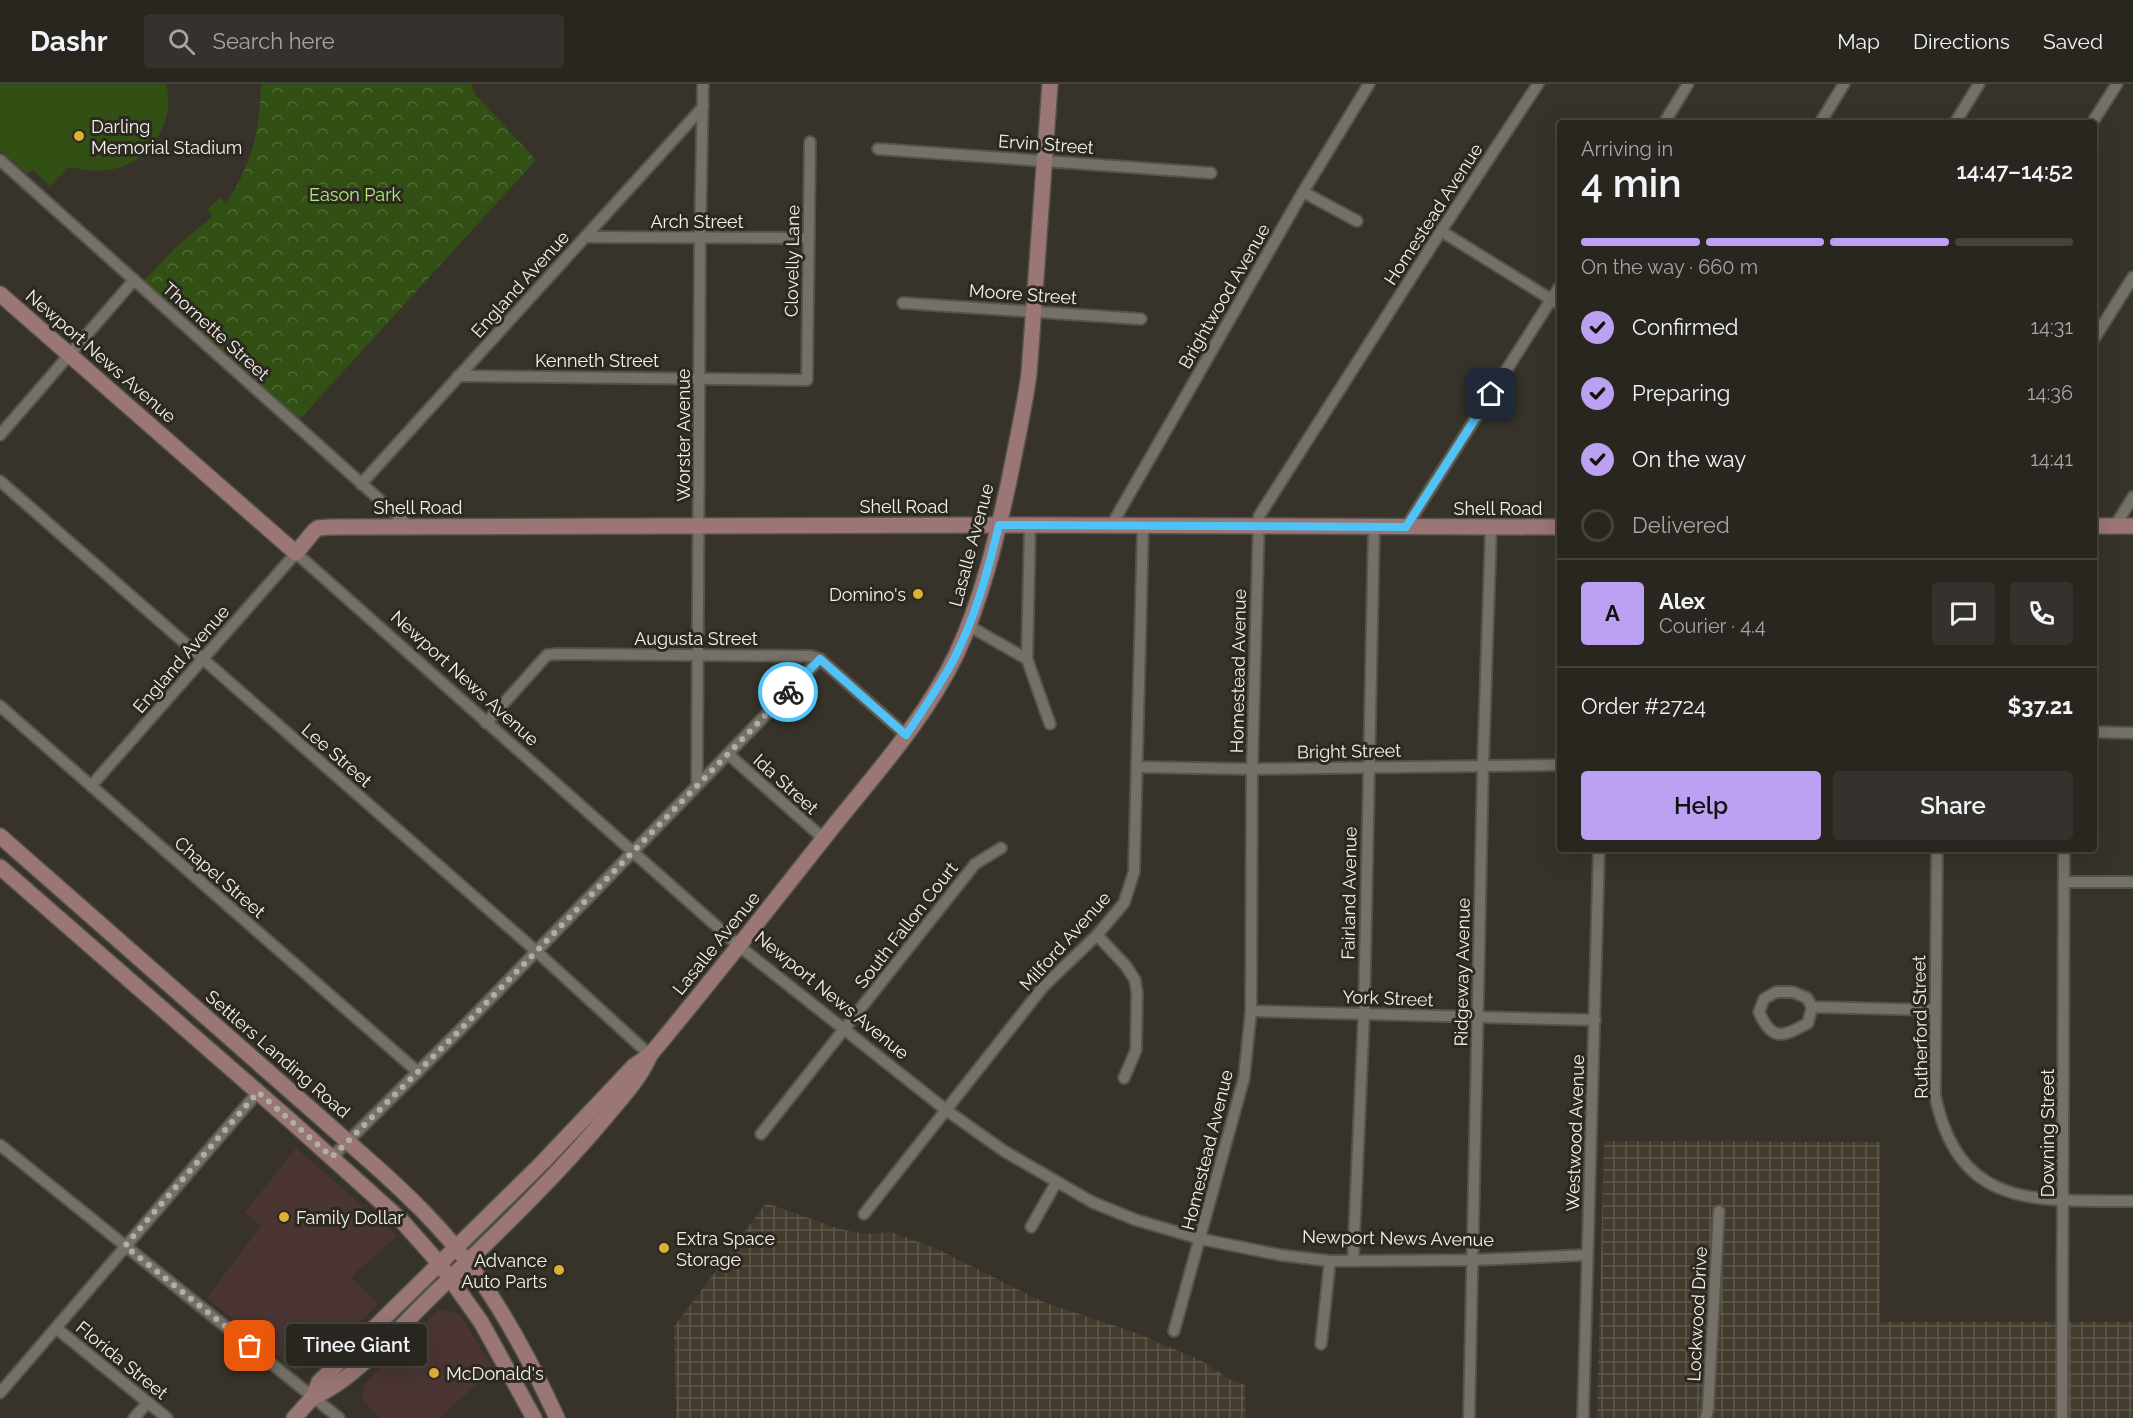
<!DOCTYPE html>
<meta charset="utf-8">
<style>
:root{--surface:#292620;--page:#35322d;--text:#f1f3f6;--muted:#a5a5a5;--line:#45433e;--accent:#bca0f2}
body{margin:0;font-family:Raleway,sans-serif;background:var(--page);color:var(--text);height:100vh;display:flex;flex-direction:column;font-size:22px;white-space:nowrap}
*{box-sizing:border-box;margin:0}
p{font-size:20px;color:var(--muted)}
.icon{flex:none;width:33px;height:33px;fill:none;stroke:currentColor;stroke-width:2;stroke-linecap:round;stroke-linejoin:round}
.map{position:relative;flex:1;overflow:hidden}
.panel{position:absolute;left:1557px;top:36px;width:540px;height:732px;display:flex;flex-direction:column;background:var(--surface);border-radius:6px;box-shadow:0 6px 24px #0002,0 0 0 2px var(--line)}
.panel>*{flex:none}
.pin{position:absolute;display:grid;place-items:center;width:51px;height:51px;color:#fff;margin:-26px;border-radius:12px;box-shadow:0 3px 9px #0006}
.courier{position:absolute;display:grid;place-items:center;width:60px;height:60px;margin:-30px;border:4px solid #4fc3f7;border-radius:50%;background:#fff;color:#222;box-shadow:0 2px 8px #0007}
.bubble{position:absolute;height:42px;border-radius:6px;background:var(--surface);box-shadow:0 6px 24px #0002,0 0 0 2px var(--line);font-size:20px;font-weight:600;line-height:42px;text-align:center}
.summary em{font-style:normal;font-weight:600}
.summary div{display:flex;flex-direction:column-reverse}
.summary{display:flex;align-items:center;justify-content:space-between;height:102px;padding:0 24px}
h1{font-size:39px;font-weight:600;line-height:45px}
.bar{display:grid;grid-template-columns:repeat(4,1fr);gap:9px 6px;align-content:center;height:72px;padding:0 24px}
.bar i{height:8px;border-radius:4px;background:var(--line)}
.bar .current{background:var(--accent)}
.bar p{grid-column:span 4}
.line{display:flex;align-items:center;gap:15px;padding:0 24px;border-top:2px solid var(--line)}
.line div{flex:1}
.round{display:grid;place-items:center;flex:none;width:63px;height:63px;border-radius:6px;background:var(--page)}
ol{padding:0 24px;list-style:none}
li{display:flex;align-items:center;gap:18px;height:66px}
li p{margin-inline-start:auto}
li .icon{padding:6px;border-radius:50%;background:var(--accent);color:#111;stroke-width:4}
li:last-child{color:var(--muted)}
li i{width:33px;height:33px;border:3px solid var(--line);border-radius:50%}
.cta{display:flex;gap:12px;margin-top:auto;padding:12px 24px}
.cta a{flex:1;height:69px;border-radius:6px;background:var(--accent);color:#111;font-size:24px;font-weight:600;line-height:69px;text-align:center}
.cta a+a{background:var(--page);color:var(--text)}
header{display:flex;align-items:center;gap:36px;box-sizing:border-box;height:84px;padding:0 30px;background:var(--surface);border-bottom:2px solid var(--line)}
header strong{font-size:28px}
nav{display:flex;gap:33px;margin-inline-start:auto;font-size:21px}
.search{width:420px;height:54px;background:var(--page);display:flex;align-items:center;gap:15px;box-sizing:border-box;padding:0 21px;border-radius:6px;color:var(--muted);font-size:22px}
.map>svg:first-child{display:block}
</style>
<header>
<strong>Dashr</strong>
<div class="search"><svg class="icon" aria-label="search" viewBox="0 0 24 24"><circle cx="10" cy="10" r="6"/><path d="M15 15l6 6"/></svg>Search here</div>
<nav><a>Map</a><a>Directions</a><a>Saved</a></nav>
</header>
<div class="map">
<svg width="2133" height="1334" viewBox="0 0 2133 1334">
<defs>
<pattern id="industrial-grid" width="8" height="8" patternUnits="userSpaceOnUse" patternTransform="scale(1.5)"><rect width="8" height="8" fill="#433c2e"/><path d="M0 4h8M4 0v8" fill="none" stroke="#5f594c"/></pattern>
<pattern id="forest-crowns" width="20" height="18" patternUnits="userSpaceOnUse" patternTransform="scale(1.5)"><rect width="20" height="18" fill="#325013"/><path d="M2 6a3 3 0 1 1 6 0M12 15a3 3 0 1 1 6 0" fill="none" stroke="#506a36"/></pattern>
</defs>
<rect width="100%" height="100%" fill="#37332b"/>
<g fill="#4a3533">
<polygon points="296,1064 397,1152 351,1193 378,1220 316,1283 295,1286 207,1214 261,1142 245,1128"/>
<polygon points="439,1225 459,1230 492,1282 487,1291 439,1334 380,1334 362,1315 365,1299"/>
</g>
<g fill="url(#industrial-grid)">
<polygon points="1604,1057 1880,1058 1880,1238 2133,1238 2133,1334 1597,1334"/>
<polygon points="766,1119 840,1145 865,1150 891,1148 935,1164 1043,1218 1140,1250 1159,1259 1200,1276 1229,1295 1245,1301 1246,1334 676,1334 674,1243"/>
</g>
<path fill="url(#forest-crowns)" d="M 261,0 L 471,0 L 475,10 L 536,76 L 298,337 L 143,198 L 176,163 L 213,132 L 207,126 L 219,114 L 226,120 C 252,80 260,47 261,0 Z"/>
<path fill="#325013" d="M 0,0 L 166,0 C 172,21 166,40 155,58 L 158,61 L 147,73 L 144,70 C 121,89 97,89 69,83 L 50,102 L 32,85 L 27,90 L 0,66 Z"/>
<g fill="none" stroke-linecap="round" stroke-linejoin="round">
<defs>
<g id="street">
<polyline points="1664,39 1688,0"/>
<polyline points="1820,39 1844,0"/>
<polyline points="1955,39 1979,0"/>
<polyline points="2092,39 2117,0"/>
<polyline points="878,65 1211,89"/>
<polyline points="0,76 409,442"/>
<polyline points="1303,108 1357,137"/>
<polyline points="1441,147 1560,221"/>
<polyline points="585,153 809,154"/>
<polyline points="903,219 1141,235"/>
<polyline points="2094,255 2133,193"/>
<polyline points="458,292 807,296 810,58"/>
<polyline points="0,351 134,196"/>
<polyline points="0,397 536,867 650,971"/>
<polyline points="361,400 703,23"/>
<polyline points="1030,442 1027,575 1050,640"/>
<polyline points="1111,442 1303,108 1369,0"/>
<polyline points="2115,442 2133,413"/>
<polyline points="1406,443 1560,202"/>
<polyline points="969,542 1027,575"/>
<polyline points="0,622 418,988"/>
<polyline points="486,639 547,571 558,570 811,572 820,575 906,651"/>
<polyline points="2094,648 2133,649"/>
<polyline points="728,670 824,755"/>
<polyline points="1138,683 1252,685 1560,681"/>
<polyline points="697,701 700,154 703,0"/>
<polyline points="91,702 296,469 739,862 946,1026 1004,1067 1092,1118 1136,1136 1201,1155 1280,1171 1330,1177 1473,1176 1587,1171"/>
<path d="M 1937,765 L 1935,1011 C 1959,1127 2037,1116 2133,1117"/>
<polyline points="2064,798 2133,798"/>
<polyline points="1097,851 1126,882 1135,896 1137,909 1136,966 1124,994"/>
<path d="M 1812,923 L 1807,914 L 1793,908 L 1776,908 L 1764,915 L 1759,928 C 1772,958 1783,953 1808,939 L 1812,923 L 1935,926"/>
<polyline points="1251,927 1595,936"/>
<polyline points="761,1050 975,780 1001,764"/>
<polyline points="0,1061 339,1334"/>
<polyline points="332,1073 459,947 820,575"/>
<polyline points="864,1130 1043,903 1097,851 1124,819 1134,788 1143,442"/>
<polyline points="1031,1143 1056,1099"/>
<polyline points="1353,1177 1364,930 1374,442"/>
<polyline points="56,1244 167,1334"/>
<polyline points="1174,1247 1244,994 1251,927 1252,685 1259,432 1441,147 1538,0"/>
<polyline points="1321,1260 1330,1177"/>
<polyline points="0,1309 258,1008"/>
<polyline points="134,1334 148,1318"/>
<polyline points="1469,1334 1483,681 1491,444"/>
<polyline points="1583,1334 1599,765"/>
<polyline points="1706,1334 1708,1325 1719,1127"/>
<polyline points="2062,1334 2064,765"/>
</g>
<g id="secondary">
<polyline points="0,210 296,469 314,447 318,444 331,443 999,441 1560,443"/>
<polyline points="2094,442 2133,442"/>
<path d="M 0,752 L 364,1072 C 405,1108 445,1146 477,1191 C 509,1236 534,1284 557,1334"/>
<polyline points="0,783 292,1038 401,1136 439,1179 481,1238 534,1334"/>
<path d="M 313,1313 C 354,1297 404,1238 437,1207 C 495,1151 553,1096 605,1034 C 621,1014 640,995 650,971"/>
<path d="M 294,1334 L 313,1313 L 319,1298 L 542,1079 L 634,982 L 650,971 C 712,897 772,820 832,744 C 876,689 925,635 956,571 C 982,515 996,456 1009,397 C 1016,361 1024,326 1029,290 L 1050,0"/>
</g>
</defs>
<use href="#street" stroke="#55534b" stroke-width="14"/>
<use href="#secondary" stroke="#55534b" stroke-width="18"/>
<use href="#street" stroke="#757068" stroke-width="10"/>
<use href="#secondary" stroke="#9a7674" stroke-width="15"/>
</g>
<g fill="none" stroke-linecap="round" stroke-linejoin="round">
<polyline stroke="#b1aea8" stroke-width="6" stroke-dasharray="0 10.8" points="250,1262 125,1162 258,1008 332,1073 459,947 788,608"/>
<path stroke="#4fc3f7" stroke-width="8" d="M 788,608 L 820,575 L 906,651 C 923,626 941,600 955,573 C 976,531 988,486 999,441 L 1406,443 L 1491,310"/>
</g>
<g fill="#ddb133" stroke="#2d2921" stroke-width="2">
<circle cx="79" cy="52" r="6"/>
<circle cx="918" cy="510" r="6"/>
<circle cx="284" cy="1133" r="6"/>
<circle cx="664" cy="1164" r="6"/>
<circle cx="559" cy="1186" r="6"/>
<circle cx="434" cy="1289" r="6"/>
</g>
<g text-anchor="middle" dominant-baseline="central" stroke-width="6" stroke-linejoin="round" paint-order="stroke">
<g font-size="18" fill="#f3f1ec" stroke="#2d2921" text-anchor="start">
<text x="91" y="42">Darling<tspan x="91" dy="21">Memorial Stadium</tspan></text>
<text x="906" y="510" text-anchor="end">Domino's</text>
<text x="296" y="1133">Family Dollar</text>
<text x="676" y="1154">Extra Space<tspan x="676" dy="21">Storage</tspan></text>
<text x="547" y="1176" text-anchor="end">Advance<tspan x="547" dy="21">Auto Parts</tspan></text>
<text x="446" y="1289">McDonald's</text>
</g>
<g font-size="18" fill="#f3f1ec" stroke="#2d2921">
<text transform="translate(1046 60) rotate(4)">Ervin Street</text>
<text transform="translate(1433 130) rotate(-57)">Homestead Avenue</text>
<text x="697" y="137">Arch Street</text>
<text transform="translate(792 177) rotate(-89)">Clovelly Lane</text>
<text transform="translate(520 200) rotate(-48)">England Avenue</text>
<text transform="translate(1023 210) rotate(4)">Moore Street</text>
<text transform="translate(1224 212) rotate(-60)">Brightwood Avenue</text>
<text transform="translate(216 247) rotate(42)">Thornette Street</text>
<text transform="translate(101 272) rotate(41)">Newport News Avenue</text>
<text x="597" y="276">Kenneth Street</text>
<text transform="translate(683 351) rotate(-90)">Worster Avenue</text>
<text x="904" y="422">Shell Road</text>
<text x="418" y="423">Shell Road</text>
<text x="1498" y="424">Shell Road</text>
<text transform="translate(971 461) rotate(-75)">Lasalle Avenue</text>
<text x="696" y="554">Augusta Street</text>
<text transform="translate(181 575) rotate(-49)">England Avenue</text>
<text transform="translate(1238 587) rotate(-89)">Homestead Avenue</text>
<text transform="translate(465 594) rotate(42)">Newport News Avenue</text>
<text transform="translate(1349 667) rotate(-1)">Bright Street</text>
<text transform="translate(337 671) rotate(41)">Lee Street</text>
<text transform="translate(786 700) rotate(42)">Ida Street</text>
<text transform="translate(220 793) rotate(41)">Chapel Street</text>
<text transform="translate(1349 809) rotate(-89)">Fairland Avenue</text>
<text transform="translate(906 841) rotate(-52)">South Fallon Court</text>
<text transform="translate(1065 857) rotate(-48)">Milford Avenue</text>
<text transform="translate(716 859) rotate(-51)">Lasalle Avenue</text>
<text transform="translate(1462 888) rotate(-89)">Ridgeway Avenue</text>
<text transform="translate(832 911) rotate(39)">Newport News Avenue</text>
<text transform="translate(1388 914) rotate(2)">York Street</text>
<text transform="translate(1920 943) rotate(-91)">Rutherford Street</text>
<text transform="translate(278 970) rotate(41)">Settlers Landing Road</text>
<text transform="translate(1575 1049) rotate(-88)">Westwood Avenue</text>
<text transform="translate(2047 1049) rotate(-90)">Downing Street</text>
<text transform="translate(1207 1066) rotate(-76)">Homestead Avenue</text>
<text transform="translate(1398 1154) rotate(1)">Newport News Avenue</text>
<text transform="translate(1697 1230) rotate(-87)">Lockwood Drive</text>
<text transform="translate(122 1276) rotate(39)">Florida Street</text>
</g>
<g font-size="18" fill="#b0ed7c" stroke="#2d2921">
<text x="355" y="110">Eason Park</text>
</g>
</g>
</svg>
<div class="pin" style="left:250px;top:1262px;background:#ea580c"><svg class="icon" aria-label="bag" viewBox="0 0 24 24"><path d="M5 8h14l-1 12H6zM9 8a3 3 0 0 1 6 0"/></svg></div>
<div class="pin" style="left:1491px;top:310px;background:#1f2937"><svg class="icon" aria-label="home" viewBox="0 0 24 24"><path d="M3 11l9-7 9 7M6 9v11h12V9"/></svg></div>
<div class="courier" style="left:788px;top:608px"><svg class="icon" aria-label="bike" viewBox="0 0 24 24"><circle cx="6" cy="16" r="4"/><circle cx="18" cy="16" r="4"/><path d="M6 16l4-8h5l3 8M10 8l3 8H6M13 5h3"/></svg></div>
<div class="bubble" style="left:286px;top:1240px;width:141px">Tinee Giant</div>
<section class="panel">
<div class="summary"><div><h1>4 min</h1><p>Arriving in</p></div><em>14:47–14:52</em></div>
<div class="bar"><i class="current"></i><i class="current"></i><i class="current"></i><i></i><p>On the way · 660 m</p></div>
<ol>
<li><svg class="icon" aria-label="check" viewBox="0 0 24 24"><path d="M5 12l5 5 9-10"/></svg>Confirmed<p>14:31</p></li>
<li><svg class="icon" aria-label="check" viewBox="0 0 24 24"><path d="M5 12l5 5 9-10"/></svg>Preparing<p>14:36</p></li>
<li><svg class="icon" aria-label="check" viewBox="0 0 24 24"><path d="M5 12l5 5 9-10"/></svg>On the way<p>14:41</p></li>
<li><i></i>Delivered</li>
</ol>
<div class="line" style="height:108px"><b class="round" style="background:var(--accent);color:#111">A</b><div><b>Alex</b><p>Courier · 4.4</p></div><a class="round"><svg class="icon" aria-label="chat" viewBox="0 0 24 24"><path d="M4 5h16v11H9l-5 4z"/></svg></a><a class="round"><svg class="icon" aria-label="phone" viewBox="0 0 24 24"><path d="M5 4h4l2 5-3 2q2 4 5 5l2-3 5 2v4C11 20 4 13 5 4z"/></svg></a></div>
<div class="line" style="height:78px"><div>Order #2724</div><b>$37.21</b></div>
<div class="cta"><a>Help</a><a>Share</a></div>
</section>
</div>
